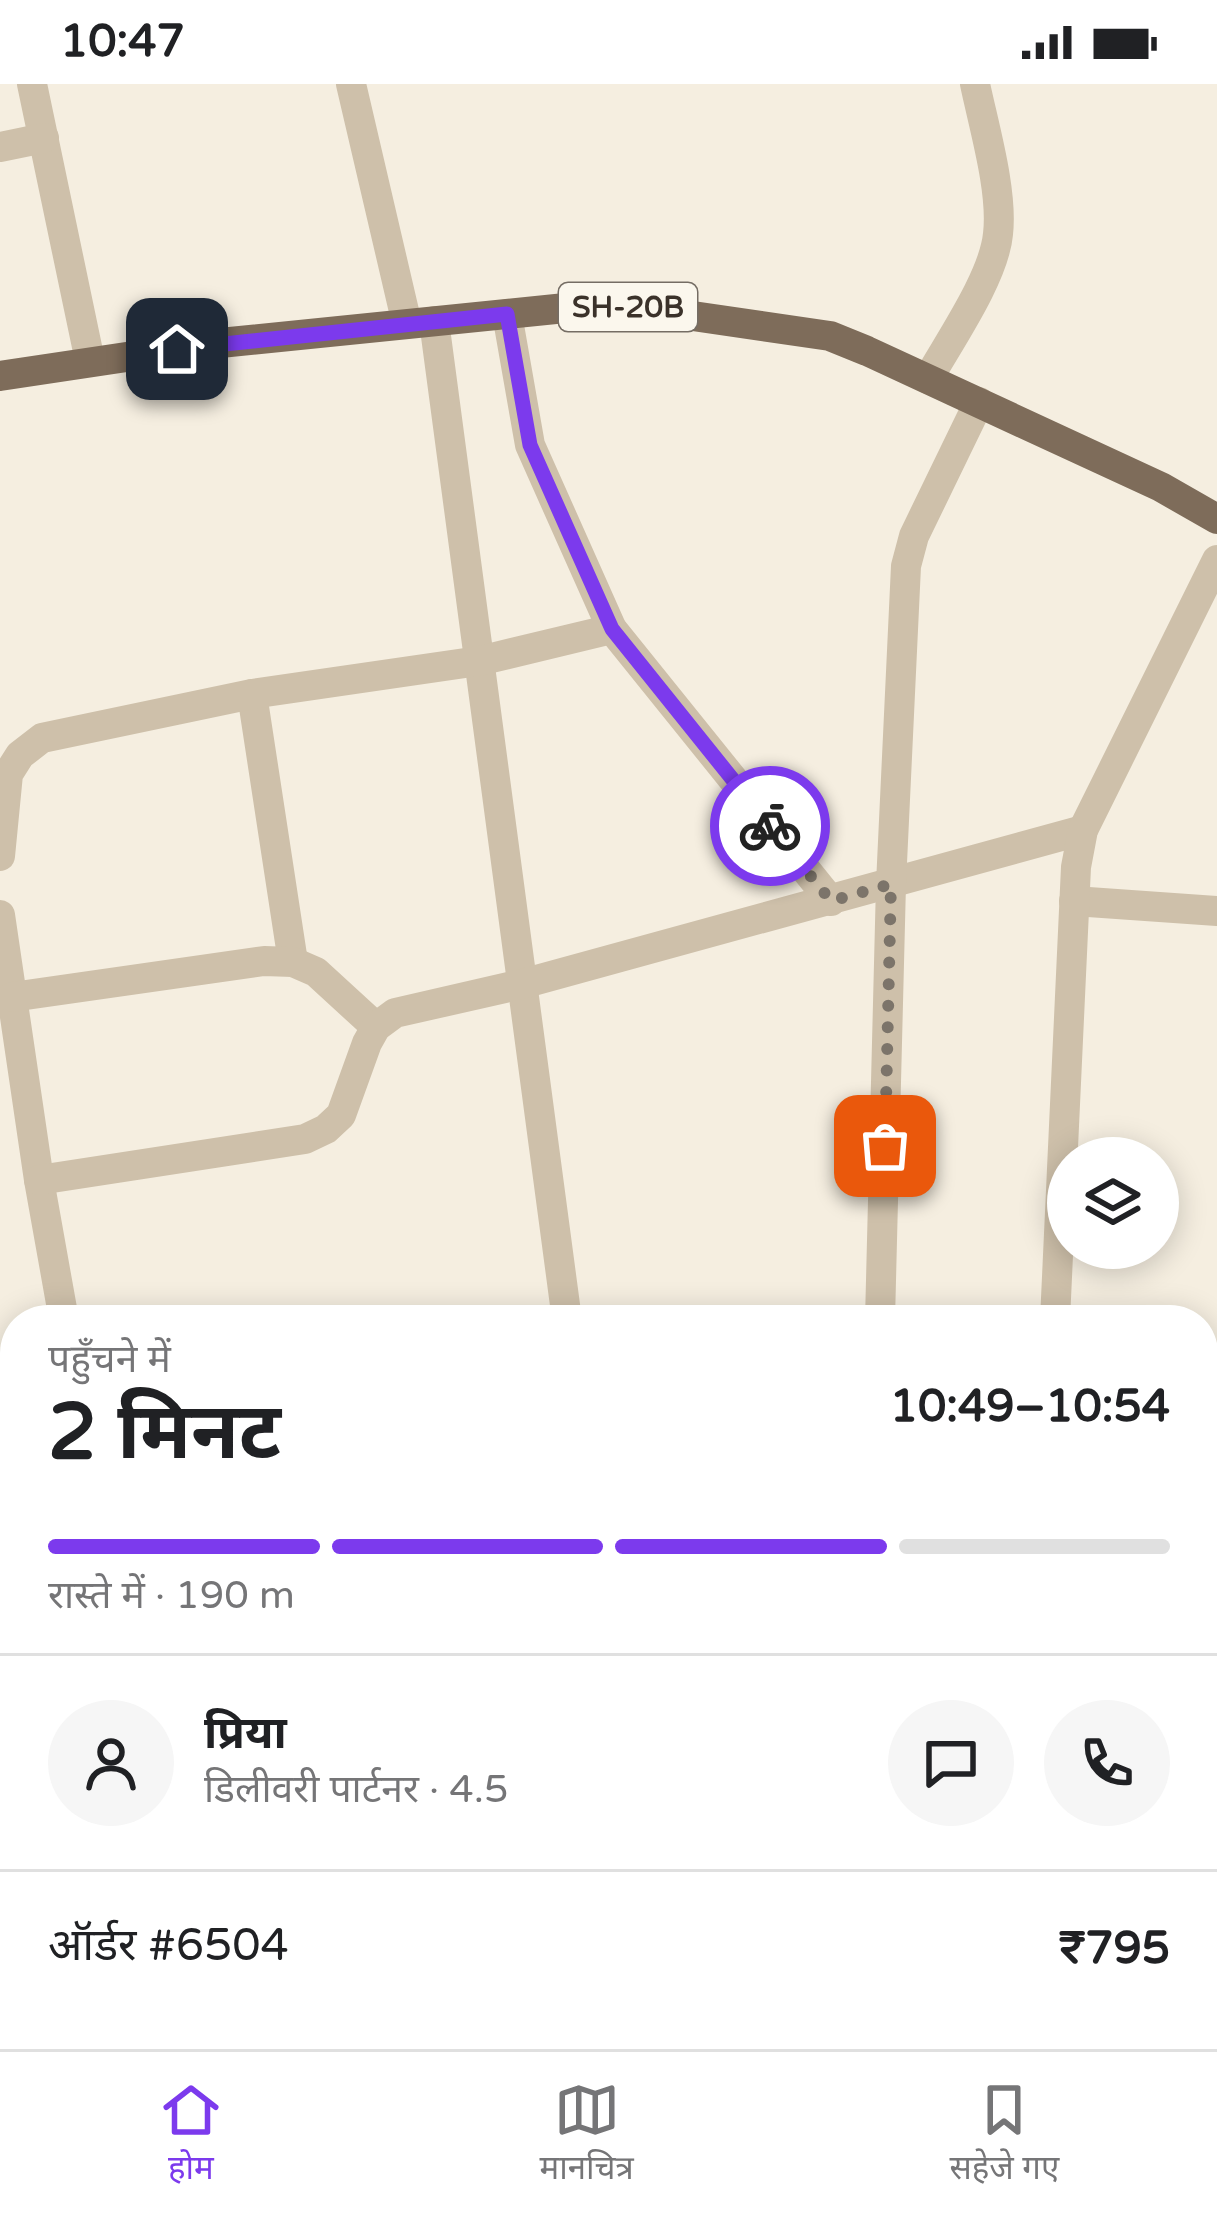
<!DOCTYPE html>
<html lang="hi">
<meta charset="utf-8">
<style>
:root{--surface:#fff;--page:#f6f6f6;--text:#202124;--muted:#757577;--line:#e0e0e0;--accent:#7c3aed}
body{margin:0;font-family:"Varela Round","Noto Sans Devanagari",sans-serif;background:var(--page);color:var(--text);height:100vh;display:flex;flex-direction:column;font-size:45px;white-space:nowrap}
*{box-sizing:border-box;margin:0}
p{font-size:39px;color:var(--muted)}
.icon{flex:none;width:66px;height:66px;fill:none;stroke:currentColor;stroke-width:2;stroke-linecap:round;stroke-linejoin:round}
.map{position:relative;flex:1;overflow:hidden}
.details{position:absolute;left:0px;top:1221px;width:1218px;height:744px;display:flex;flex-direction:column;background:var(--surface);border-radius:48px 48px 0 0;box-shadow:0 6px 30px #0003}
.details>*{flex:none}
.fabs{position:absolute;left:1047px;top:1053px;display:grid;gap:24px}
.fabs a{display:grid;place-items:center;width:132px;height:132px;border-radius:50%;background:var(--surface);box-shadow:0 6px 30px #0003;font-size:60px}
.pin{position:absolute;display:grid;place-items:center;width:102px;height:102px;color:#fff;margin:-51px;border-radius:24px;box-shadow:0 6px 18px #0006}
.courier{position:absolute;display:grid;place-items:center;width:120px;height:120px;margin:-60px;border:9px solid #7c3aed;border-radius:50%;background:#fff;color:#222;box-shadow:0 3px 15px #0007}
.overview em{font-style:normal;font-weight:700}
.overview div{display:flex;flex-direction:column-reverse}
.overview{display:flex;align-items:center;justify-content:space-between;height:204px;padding:0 48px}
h1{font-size:78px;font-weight:700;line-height:90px}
.bar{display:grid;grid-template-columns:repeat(4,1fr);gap:18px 12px;align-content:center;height:144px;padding:0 48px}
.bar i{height:15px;border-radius:9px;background:var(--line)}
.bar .current{background:var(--accent)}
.bar p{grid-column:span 4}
.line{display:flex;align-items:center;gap:30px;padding:0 48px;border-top:3px solid var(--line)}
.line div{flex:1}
.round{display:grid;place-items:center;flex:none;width:126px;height:126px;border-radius:63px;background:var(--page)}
.status{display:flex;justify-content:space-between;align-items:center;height:84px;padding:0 60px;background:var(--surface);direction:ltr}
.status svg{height:33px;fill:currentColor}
.tab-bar{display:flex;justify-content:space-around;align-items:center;height:168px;border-top:3px solid var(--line);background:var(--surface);font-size:33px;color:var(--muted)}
.tab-bar a{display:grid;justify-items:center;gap:6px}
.tab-bar .current{color:var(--accent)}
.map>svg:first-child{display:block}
</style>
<div class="status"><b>10:47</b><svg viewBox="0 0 49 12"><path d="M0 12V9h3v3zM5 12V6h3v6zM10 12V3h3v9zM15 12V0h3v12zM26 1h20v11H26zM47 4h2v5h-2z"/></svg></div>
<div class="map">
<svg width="1217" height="1965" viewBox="0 0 1217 1965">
<rect width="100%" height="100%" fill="#f5eee0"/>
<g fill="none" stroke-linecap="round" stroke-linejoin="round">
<g stroke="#cec0aa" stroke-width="30">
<polyline points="32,0 90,277"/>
<polyline points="351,0 407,240"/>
<polyline points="0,63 44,54"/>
<polyline points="507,230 530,361 612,545 831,817"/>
<polyline points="434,237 567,1236"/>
<path d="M 928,295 C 950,256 994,193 998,150 C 1003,107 984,43 975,0"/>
<polyline points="252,610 293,878"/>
<polyline points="0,772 8,690 20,671 42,654 252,610 479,577 612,545"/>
<polyline points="1074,817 1217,827"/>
<polyline points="0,831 39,1096 64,1236"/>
<polyline points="12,913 264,877 293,878 316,888 376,943"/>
<polyline points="39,1096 305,1055 326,1045 341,1031 367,959 376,943 395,929 522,900 1083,746"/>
<polyline points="880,1236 891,800 906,482 914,452 979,318"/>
<polyline points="1055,1236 1076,783 1083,746 1217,476"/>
<polyline points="0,1310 15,1307"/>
<polyline points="1203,1330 1217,1326"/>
<polyline points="1203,1761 1217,1657"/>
<polyline points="0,1779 15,1848"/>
<polyline points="1203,1803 1217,1804"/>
<polyline points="37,1950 40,1965"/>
<polyline points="163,1950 167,1965"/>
<polyline points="443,1950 445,1965"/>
<polyline points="675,1950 677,1965"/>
<polyline points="866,1950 867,1965"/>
<polyline points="950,1950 951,1965"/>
<polyline points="1185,1950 1185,1965"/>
</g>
<polyline stroke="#7e6c5a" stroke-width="30" points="0,292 220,259 585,222 631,223 830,252 867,267 1161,403 1217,435"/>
</g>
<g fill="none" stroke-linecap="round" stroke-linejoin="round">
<polyline stroke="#7c746a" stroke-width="12" stroke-dasharray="0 21.6" points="770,742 831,817 891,800 885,1062"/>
<polyline stroke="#7c3aed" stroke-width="15" points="177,265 507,230 530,361 612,545 770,742"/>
</g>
<g text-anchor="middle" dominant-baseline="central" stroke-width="10" stroke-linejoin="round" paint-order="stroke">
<rect fill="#fbf7ed" stroke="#756d64" stroke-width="3" x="559" y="199" width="138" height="48" rx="9"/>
<g font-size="30" font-weight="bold" fill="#3b322a">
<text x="628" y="223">SH-20B</text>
</g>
</g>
</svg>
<div class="fabs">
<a><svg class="icon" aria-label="layers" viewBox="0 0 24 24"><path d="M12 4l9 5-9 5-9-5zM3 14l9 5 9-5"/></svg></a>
</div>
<div class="pin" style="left:885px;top:1062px;background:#ea580c"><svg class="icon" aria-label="bag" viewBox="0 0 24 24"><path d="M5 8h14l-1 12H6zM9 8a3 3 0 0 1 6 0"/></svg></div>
<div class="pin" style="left:177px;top:265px;background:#1f2937"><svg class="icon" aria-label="home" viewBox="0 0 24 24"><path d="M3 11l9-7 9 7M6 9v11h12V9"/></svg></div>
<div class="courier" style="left:770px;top:742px"><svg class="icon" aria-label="bike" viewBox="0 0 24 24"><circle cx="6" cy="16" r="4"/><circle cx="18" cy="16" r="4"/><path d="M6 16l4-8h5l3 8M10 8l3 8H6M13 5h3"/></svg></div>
<section class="details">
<div class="overview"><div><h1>2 मिनट</h1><p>पहुँचने में</p></div><em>10:49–10:54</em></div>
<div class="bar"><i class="current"></i><i class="current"></i><i class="current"></i><i></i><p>रास्ते में · 190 m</p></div>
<div class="line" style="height:216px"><a class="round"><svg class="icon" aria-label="person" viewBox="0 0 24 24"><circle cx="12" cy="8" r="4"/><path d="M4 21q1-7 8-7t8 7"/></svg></a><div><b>प्रिया</b><p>डिलीवरी पार्टनर · 4.5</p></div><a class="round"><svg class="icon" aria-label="chat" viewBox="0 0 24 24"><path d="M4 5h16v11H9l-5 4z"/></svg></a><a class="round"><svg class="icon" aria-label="phone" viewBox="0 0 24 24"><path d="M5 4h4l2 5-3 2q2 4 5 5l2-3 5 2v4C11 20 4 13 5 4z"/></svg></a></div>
<div class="line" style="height:156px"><div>ऑर्डर #6504</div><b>₹795</b></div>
</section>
</div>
<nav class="tab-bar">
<a class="current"><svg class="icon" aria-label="home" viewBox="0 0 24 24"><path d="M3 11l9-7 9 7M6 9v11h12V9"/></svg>होम</a>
<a><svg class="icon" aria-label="map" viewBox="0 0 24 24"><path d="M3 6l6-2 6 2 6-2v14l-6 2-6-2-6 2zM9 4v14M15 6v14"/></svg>मानचित्र</a>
<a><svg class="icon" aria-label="saved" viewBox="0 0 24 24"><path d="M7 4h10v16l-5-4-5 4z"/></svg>सहेजे गए</a>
</nav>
